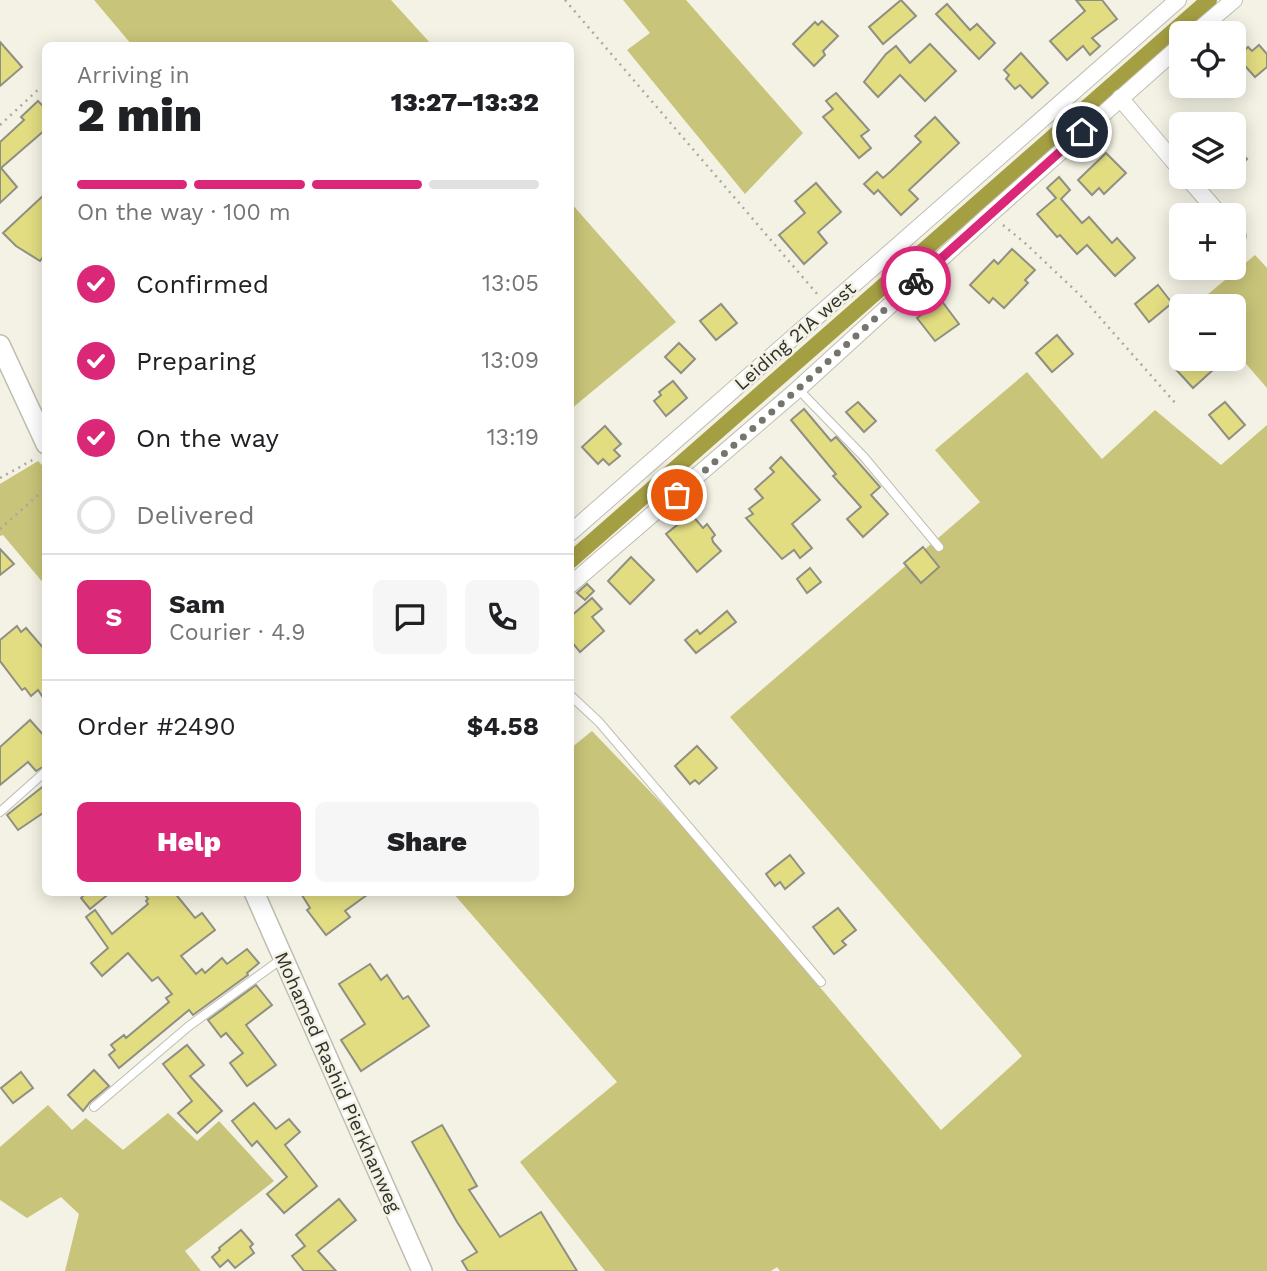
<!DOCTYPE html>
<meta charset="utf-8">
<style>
:root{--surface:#fff;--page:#f6f6f6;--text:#202124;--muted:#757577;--line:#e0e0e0;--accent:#db2777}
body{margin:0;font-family:"Work Sans",sans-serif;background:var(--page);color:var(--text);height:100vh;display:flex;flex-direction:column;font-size:26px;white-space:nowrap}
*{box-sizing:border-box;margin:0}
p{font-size:23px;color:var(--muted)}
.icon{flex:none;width:38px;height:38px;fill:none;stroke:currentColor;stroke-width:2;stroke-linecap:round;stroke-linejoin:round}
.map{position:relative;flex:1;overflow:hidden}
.details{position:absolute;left:42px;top:42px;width:532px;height:854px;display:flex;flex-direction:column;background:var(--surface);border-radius:10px;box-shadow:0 4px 18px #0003}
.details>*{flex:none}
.buttons{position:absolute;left:1169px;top:21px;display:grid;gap:14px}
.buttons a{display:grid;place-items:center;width:77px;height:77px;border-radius:10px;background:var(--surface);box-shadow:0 4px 18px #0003;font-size:35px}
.pin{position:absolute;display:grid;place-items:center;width:60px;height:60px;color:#fff;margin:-30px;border:4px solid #fff;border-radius:50%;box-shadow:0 2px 7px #0007}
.courier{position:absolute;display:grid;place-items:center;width:70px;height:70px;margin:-35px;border:5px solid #db2777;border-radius:50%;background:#fff;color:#222;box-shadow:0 2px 9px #0007}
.head em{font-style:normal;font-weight:800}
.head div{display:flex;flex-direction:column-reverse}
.head{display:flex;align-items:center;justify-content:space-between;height:119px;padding:0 35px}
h1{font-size:46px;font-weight:800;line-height:52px}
.bar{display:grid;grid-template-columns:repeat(4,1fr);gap:10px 7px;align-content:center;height:84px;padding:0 35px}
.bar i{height:9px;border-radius:5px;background:var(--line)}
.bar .current{background:var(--accent)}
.bar p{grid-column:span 4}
.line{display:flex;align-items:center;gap:18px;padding:0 35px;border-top:2px solid var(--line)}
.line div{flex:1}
.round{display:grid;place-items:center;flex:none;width:74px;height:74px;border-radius:10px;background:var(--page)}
ol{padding:0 35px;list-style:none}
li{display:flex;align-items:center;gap:21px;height:77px}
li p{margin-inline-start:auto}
li .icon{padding:7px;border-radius:50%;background:var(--accent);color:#fff;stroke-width:4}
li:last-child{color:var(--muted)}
li i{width:38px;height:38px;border:4px solid var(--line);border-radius:50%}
.primary-button{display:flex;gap:14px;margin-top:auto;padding:14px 35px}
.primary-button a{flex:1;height:80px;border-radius:10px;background:var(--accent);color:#fff;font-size:28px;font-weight:800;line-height:80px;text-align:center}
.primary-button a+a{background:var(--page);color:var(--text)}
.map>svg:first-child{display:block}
</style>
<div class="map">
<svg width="1267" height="1271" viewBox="0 0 1267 1271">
<rect width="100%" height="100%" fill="#f3f2e4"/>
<g fill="#c8c479">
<polygon points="94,0 391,0 432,45 132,45"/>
<polygon points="623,0 686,0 803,133 745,194 627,50 650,33"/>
<polygon points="570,202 676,322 571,409 570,409"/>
<polygon points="1255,255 1267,268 1267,388 1234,350 1234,306 1195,305"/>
<polygon points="1027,372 1102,459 1155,410 1221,465 1267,425 1267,1271 780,1271 777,1267 771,1271 605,1271 520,1162 617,1082 453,893 570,892 571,748 592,731 685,828 941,1130 1022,1056 730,717 980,502 935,450"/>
<polygon points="38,461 45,468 45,585 3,535 0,536 0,484"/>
<polygon points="48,1105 72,1130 86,1118 123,1150 168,1113 197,1141 219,1121 274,1181 185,1251 201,1271 65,1271 79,1214 61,1197 27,1218 0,1200 0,1147"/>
</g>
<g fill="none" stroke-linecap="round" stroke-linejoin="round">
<polyline stroke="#a59f43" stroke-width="16" points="570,561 1209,0"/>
</g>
<g fill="#e2dd81" stroke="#8f8f82" stroke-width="2">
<polygon points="901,0 916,16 883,44 869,27"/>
<polygon points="1076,0 1102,0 1117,19 1092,38 1100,46 1090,55 1083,46 1067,60 1050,41 1085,11"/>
<polygon points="947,4 970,30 977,24 995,43 979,59 936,14"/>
<polygon points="822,21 838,36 823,51 825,55 814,66 793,44 815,22 818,25"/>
<polygon points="0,42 22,67 0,86"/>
<polygon points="930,44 956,71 925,101 900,75 878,97 864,82 886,54 896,46 910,63"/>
<polygon points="1259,45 1267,54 1267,67 1255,77 1237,57 1248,47 1252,51"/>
<polygon points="1021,53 1048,83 1032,98 1020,85 1015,89 1006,79 1009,75 1004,70"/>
<polygon points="836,93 869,130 861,136 871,148 859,158 823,117 833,109 826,101"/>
<polygon points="38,101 46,109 46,129 1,168 17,187 0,203 0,142 24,120 21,117"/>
<polygon points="935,117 959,143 909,190 918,199 901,215 878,190 874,194 864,184 877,172 883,178 891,171 921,142 915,136"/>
<polygon points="1234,145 1247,159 1234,172"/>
<polygon points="1106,153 1126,173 1104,194 1099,188 1092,195 1078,180"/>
<polygon points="1059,177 1070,190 1061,199 1082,223 1089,217 1112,243 1117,238 1135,258 1115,276 1087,245 1077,254 1060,235 1057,237 1037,214 1056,198 1047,188"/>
<polygon points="816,183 841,212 818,232 827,243 804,264 779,235 805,213 795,201"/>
<polygon points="46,193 46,253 40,261 16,246 3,233"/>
<polygon points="1012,249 1035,270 1025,280 1028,283 1004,308 993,298 989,303 970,285 994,260 998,264"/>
<polygon points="1158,285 1172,303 1149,322 1135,304"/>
<polygon points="941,300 959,324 935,341 917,318"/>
<polygon points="721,304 737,323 716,340 700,321"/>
<polygon points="1057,335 1073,354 1052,372 1036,353"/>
<polygon points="679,343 695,359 681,373 665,357"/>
<polygon points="1177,359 1225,359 1193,388 1171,364"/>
<polygon points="673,381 687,398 666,416 654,401 661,395 659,392"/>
<polygon points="858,402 876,421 864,432 846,412"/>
<polygon points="1225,402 1245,425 1229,439 1209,415"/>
<polygon points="804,409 831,441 836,437 880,487 871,495 888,514 863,537 847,519 861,507 833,476 836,474 791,420"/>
<polygon points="605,426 621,444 614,450 620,456 609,465 603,459 598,464 582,447"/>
<polygon points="781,457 820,500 792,524 812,548 800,558 794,550 782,559 746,518 753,514 749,509 763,498 755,489 774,472 770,468"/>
<polygon points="691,514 703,528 707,524 715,535 712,538 713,542 721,551 697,572 666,534"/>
<polygon points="923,547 939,567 921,583 904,563"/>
<polygon points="0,549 14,564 0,575"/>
<polygon points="631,557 654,580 630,604 608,581"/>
<polygon points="810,568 821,582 807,593 797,579"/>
<polygon points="587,584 594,591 585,600 577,593"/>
<polygon points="592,598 602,609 592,617 604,631 580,652 570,640 570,617"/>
<polygon points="727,611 736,622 696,653 685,640 697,630 700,634"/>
<polygon points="17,626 21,632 26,628 46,651 46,702 38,690 31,696 25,688 22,690 0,661 0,640"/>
<polygon points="30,720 46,738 46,765 36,771 28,762 0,785 0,747"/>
<polygon points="697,746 717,768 699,784 695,780 690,784 675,766"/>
<polygon points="46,784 46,811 18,830 7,815"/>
<polygon points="790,855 804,873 785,889 780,882 775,886 766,874"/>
<polygon points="87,892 111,892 90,909 81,898"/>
<polygon points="143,892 174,892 195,918 202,913 215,930 181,956 196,974 202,969 205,973 222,958 227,964 247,949 259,963 247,973 248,975 193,1015 189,1010 119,1068 109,1055 115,1050 111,1045 124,1035 126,1038 169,1002 166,998 172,994 158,977 152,981 128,953 102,976 91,963 108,948 86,917 95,910 112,934 148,904 146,901 148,899"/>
<polygon points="300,892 371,892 345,911 350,917 326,935 307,910 310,908"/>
<polygon points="838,908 856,930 842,941 846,945 834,954 813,927"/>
<polygon points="370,964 381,980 387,975 403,999 408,996 429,1026 361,1071 341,1040 365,1024 339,984"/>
<polygon points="256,985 272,1005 246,1025 276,1065 247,1086 230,1063 243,1053 226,1033 221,1037 208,1020"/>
<polygon points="187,1045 204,1065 190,1076 222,1111 197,1133 178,1113 192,1101 163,1064"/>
<polygon points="94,1070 109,1086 90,1102 83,1111 68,1095"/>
<polygon points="21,1072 33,1088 13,1103 1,1088"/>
<polygon points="254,1103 276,1129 289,1119 300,1132 285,1145 317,1186 284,1213 267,1194 287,1177 257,1141 252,1146 232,1121"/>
<polygon points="442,1125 477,1186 469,1190 500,1237 541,1212 577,1271 468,1271 462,1261 477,1252 457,1222 412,1142"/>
<polygon points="339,1199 356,1220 318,1251 336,1271 304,1271 292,1256 305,1246 296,1235"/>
<polygon points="241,1230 253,1244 250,1247 254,1253 235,1268 228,1260 220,1267 212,1257 220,1250 219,1248"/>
</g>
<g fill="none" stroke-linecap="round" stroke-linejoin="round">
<defs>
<g id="service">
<polyline points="798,389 864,457 939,547"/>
<polyline points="570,695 599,722 821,982"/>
<polyline points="0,812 46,771"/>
<polyline points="94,1107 189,1026 283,958"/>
</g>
<g id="minor">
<polyline points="1195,33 1234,0"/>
<polyline points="1120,98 1181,170"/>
<polyline points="1187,177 1220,215"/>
<polyline points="1234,231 1238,236"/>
<polyline points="570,533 1178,0"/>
<polyline points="570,585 798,389 988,216 1181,45"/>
</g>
<g id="tertiary">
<polyline points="0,345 46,444"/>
<polyline points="254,892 422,1271"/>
</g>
</defs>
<use href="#service" stroke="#bebeb1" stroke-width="10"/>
<use href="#minor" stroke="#bebeb1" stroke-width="18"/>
<use href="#tertiary" stroke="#bebeb1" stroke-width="22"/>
<g stroke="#aaa99f" stroke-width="2.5" stroke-dasharray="2 5" stroke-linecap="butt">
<polyline points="565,0 818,295"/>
<polyline points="0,125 41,87"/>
<polyline points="1003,225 1025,243 1080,295 1177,405"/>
<polyline points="0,478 36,458"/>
<polyline points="0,529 46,488"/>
</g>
<use href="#service" stroke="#fff" stroke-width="8"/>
<use href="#minor" stroke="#fff" stroke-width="16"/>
<use href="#tertiary" stroke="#fff" stroke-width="19"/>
</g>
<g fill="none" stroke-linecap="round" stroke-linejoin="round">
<polyline stroke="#76756d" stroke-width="7" stroke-dasharray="0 12.6" points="677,495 798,389 916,281"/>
<polyline stroke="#db2777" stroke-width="9" points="916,281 1082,132"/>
</g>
<g text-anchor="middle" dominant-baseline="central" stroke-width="5" stroke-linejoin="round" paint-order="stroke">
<g font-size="19" fill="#32322d" stroke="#f3f2e4">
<text transform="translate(795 336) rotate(-41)">Leiding 21A west</text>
<text transform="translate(338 1082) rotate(66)">Mohamed Rashid Pierkhanweg</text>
</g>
</g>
</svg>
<div class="buttons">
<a><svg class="icon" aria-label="locate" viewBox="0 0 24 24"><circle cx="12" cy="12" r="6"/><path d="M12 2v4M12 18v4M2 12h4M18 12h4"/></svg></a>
<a><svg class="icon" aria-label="layers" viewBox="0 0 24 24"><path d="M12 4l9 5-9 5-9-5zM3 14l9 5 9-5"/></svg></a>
<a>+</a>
<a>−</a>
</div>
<div class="pin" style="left:677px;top:495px;background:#ea580c"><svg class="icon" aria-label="bag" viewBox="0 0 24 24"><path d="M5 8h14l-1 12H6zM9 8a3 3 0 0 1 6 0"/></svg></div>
<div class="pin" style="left:1082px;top:132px;background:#1f2937"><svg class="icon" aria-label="home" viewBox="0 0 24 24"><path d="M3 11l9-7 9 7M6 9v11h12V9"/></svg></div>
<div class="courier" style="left:916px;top:281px"><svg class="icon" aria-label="bike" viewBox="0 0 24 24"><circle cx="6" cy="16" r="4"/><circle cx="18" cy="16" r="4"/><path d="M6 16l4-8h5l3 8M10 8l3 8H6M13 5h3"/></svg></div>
<section class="details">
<div class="head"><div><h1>2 min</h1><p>Arriving in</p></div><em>13:27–13:32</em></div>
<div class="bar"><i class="current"></i><i class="current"></i><i class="current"></i><i></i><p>On the way · 100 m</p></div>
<ol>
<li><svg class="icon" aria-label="check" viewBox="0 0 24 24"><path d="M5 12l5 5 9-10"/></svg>Confirmed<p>13:05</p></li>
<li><svg class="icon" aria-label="check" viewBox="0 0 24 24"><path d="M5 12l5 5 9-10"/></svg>Preparing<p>13:09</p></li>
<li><svg class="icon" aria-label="check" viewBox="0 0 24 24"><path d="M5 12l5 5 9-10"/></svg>On the way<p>13:19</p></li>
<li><i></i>Delivered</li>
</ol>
<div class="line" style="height:126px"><b class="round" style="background:var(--accent);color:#fff">S</b><div><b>Sam</b><p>Courier · 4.9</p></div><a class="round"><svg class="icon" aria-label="chat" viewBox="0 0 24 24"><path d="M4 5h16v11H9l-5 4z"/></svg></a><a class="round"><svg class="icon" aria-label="phone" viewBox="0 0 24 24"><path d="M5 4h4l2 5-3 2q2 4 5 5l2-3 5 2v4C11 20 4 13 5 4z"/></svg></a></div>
<div class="line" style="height:91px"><div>Order #2490</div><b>$4.58</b></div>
<div class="primary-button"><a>Help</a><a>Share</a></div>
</section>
</div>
